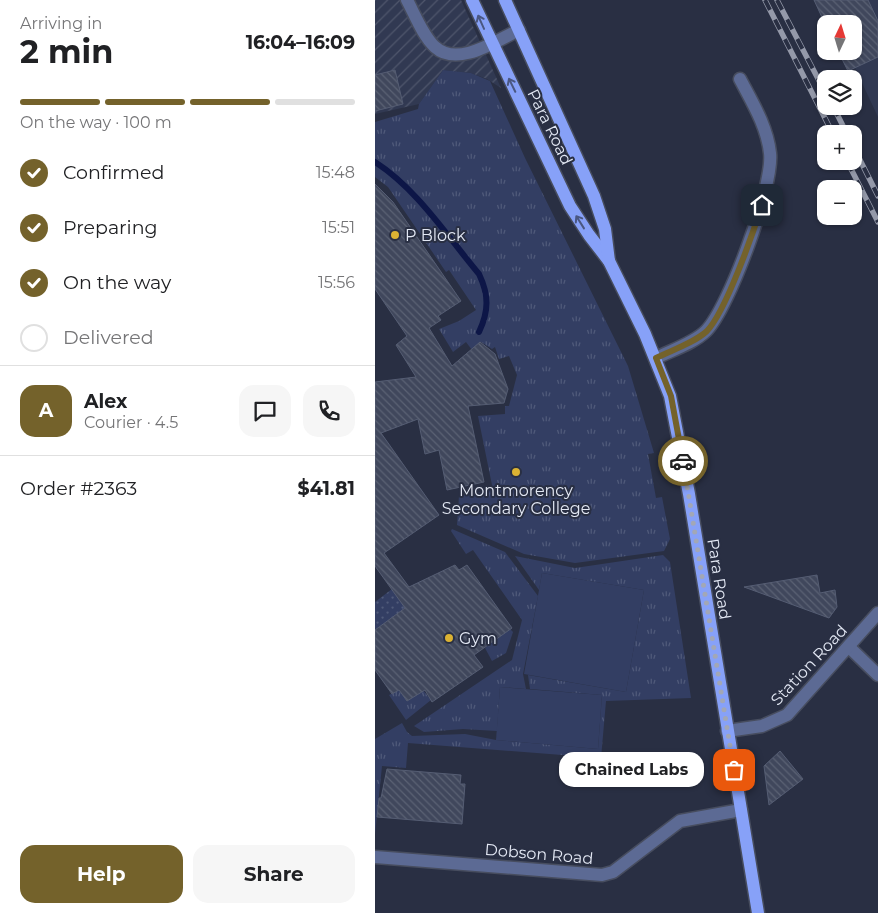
<!DOCTYPE html>
<meta charset="utf-8">
<style>
:root{--surface:#fff;--page:#f6f6f6;--text:#202124;--muted:#757577;--line:#e0e0e0;--accent:#74622b}
body{margin:0;font-family:Montserrat,sans-serif;background:var(--page);color:var(--text);height:100vh;display:flex;flex-direction:column;font-size:19px;white-space:nowrap}
*{box-sizing:border-box;margin:0}
p{font-size:16px;color:var(--muted)}
.icon{flex:none;width:28px;height:28px;fill:none;stroke:currentColor;stroke-width:2;stroke-linecap:round;stroke-linejoin:round}
.map{position:relative;flex:1;overflow:hidden}
.drawer{display:flex;flex-direction:column;background:var(--surface);width:375px}
.drawer>*{flex:none}
.needle{width:32px;rotate:4deg}
.controls{position:absolute;left:442px;top:15px;display:grid;gap:10px}
.controls a{display:grid;place-items:center;width:45px;height:45px;border-radius:10px;background:var(--surface);box-shadow:0 1px 4px #0004;font-size:25px}
.pin{position:absolute;display:grid;place-items:center;width:42px;height:42px;color:#fff;margin:-21px;border-radius:10px;box-shadow:0 2px 8px #0006}
.courier{position:absolute;display:grid;place-items:center;width:50px;height:50px;margin:-25px;border:4px solid #74622b;border-radius:50%;background:#fff;color:#222;box-shadow:0 1px 6px #0007}
.bubble{position:absolute;height:35px;border-radius:15px;background:var(--surface);box-shadow:0 1px 4px #0004;font-size:16px;font-weight:700;line-height:35px;text-align:center}
.headline em{font-style:normal;font-weight:700}
.headline div{display:flex;flex-direction:column-reverse}
.headline{display:flex;align-items:center;justify-content:space-between;height:85px;padding:0 20px}
h1{font-size:32px;font-weight:700;line-height:38px}
.bar{display:grid;grid-template-columns:repeat(4,1fr);gap:8px 5px;align-content:center;height:60px;padding:0 20px}
.bar i{height:6px;border-radius:4px;background:var(--line)}
.bar .on{background:var(--accent)}
.bar p{grid-column:span 4}
.line{display:flex;align-items:center;gap:12px;padding:0 20px;border-top:1px solid var(--line)}
.line div{flex:1}
.round{display:grid;place-items:center;flex:none;width:52px;height:52px;border-radius:15px;background:var(--page)}
ol{padding:0 20px;list-style:none}
li{display:flex;align-items:center;gap:15px;height:55px}
li p{margin-inline-start:auto}
li .icon{padding:5px;border-radius:50%;background:var(--accent);color:#fff;stroke-width:4}
li:last-child{color:var(--muted)}
li i{width:28px;height:28px;border:2px solid var(--line);border-radius:50%}
.action{display:flex;gap:10px;margin-top:auto;padding:10px 20px}
.action a{flex:1;height:58px;border-radius:15px;background:var(--accent);color:#fff;font-size:20px;font-weight:700;line-height:58px;text-align:center}
.action a+a{background:var(--page);color:var(--text)}
main{display:flex;flex:1;min-height:0}
.map>svg:first-child{display:block}
</style>
<main>
<section class="drawer">
<div class="headline"><div><h1>2 min</h1><p>Arriving in</p></div><em>16:04–16:09</em></div>
<div class="bar"><i class="on"></i><i class="on"></i><i class="on"></i><i></i><p>On the way · 100 m</p></div>
<ol>
<li><svg class="icon" aria-label="check" viewBox="0 0 24 24"><path d="M5 12l5 5 9-10"/></svg>Confirmed<p>15:48</p></li>
<li><svg class="icon" aria-label="check" viewBox="0 0 24 24"><path d="M5 12l5 5 9-10"/></svg>Preparing<p>15:51</p></li>
<li><svg class="icon" aria-label="check" viewBox="0 0 24 24"><path d="M5 12l5 5 9-10"/></svg>On the way<p>15:56</p></li>
<li><i></i>Delivered</li>
</ol>
<div class="line" style="height:90px"><b class="round" style="background:var(--accent);color:#fff">A</b><div><b>Alex</b><p>Courier · 4.5</p></div><a class="round"><svg class="icon" aria-label="chat" viewBox="0 0 24 24"><path d="M4 5h16v11H9l-5 4z"/></svg></a><a class="round"><svg class="icon" aria-label="phone" viewBox="0 0 24 24"><path d="M5 4h4l2 5-3 2q2 4 5 5l2-3 5 2v4C11 20 4 13 5 4z"/></svg></a></div>
<div class="line" style="height:65px"><div>Order #2363</div><b>$41.81</b></div>
<div class="action"><a>Help</a><a>Share</a></div>
</section>
<div class="map">
<svg width="503" height="913" viewBox="0 0 503 913">
<defs>
<pattern id="industrial-furrows" width="10" height="10" patternUnits="userSpaceOnUse" patternTransform="scale(1.25)"><rect width="10" height="10" fill="#313952"/><path d="M-1 1l2-2M0 10L10 0M9 11l2-2" fill="none" stroke="#4f566c"/></pattern>
<pattern id="grass-tufts" width="24" height="20" patternUnits="userSpaceOnUse" patternTransform="scale(1.25)"><rect width="24" height="20" fill="#333e63"/><path d="M3 7l-1-3M5 7V3M7 7l1-3M15 17l-1-3M17 17v-4M19 17l1-3" fill="none" stroke="#505a7a"/></pattern>
<pattern id="garden-dots" width="8" height="8" patternUnits="userSpaceOnUse" patternTransform="scale(1.25)"><rect width="8" height="8" fill="#333e63"/><path d="M2 2h.1M6 6h.1" fill="none" stroke="#505a7a" stroke-width="1.8" stroke-linecap="round"/></pattern>
<pattern id="building-back-hatch" width="6" height="6" patternUnits="userSpaceOnUse" patternTransform="scale(1.25)"><rect width="6" height="6" fill="#40475c"/><path d="M-1 5l2 2M0 0l6 6M5-1l2 2" fill="none" stroke="#5b6274"/></pattern>
</defs>
<rect width="100%" height="100%" fill="#292f43"/>
<polygon fill="#313952" points="439,0 503,0 503,117 480,68 473,71 463,51 479,51 479,24 451,24 451,26"/>
<polygon fill="url(#industrial-furrows)" points="0,0 86,0 126,88 112,79 96,73 68,70 44,104 0,114"/>
<g fill="url(#grass-tufts)">
<polygon points="68,70 96,73 115,81 150,158 253,366 279,453 273,454 281,498 287,497 295,539 289,551 200,563 149,554 82,525 84,496 118,490 103,416 130,414 130,406 134,406 142,375 134,356 124,359 120,347 117,349 106,342 97,350 91,342 78,352 64,329 84,321 101,310 74,270 71,272 13,187 0,177 0,122 43,109 44,104"/>
<polygon points="77,529 130,552 163,596 148,674 151,689 125,687 122,731 88,729 49,732 39,726 137,660 147,620 98,550 91,554 76,531"/>
<polygon points="288,555 295,562 316,698 231,701 226,758 33,743 31,768 7,766 0,834 0,739 27,723 32,732 37,736 90,734 121,740 223,749 227,695 155,689 153,675 251,692 269,590 167,573 164,590 140,556 200,568"/>
<polygon points="135,629 138,632 131,653 117,661 110,648"/>
<polygon points="24,690 32,701 48,690 56,700 31,720 14,695"/>
</g>
<polygon fill="url(#garden-dots)" points="17,589 30,608 0,630 0,602"/>
<g fill="#333e63">
<polygon points="167,573 269,590 251,692 149,674"/>
<polygon points="125,687 227,695 223,749 121,740"/>
</g>
<g fill="none" stroke-linecap="round" stroke-linejoin="round">
<path stroke="#0d1647" stroke-width="6" d="M 0,162 C 42,189 72,236 104,274 C 114,295 114,311 104,332"/>
</g>
<g fill="url(#building-back-hatch)" stroke="#555d73">
<polygon points="439,0 493,0 503,21 503,57 473,71 463,51 479,51 479,24 451,24 451,26"/>
<polygon points="20,70 28,104 0,111 0,75"/>
<polygon points="0,184 18,202 86,301 63,316 66,320 54,328 77,366 105,342 120,354 133,389 129,403 93,406 109,482 72,490 64,450 50,454 43,419 6,433 64,515 9,553 34,587 80,565 84,570 92,565 137,628 99,655 108,667 57,702 50,690 32,701 24,690 17,694 0,670 0,630 30,608 0,566 0,382 41,377 21,345 32,336 0,289"/>
<polygon points="442,575 445,593 460,590 462,607 454,618 369,587"/>
<polygon points="405,751 428,779 394,805 389,766"/>
<polygon points="12,769 86,775 85,784 90,784 87,824 2,817 4,798 6,798"/>
</g>
<g fill="none" stroke-linecap="round" stroke-linejoin="round">
<defs>
<g id="minor">
<path d="M 32,0 C 40,15 48,36 60,47 C 83,68 122,40 144,30"/>
<path d="M 281,358 C 297,350 319,343 331,331 C 354,308 399,185 395,153 C 392,126 377,102 365,79"/>
<polyline points="474,647 503,675"/>
<polyline points="352,731 387,726 412,715 503,613"/>
<polyline points="0,857 227,875 238,872 305,821 366,810"/>
</g>
<g id="major">
<polyline points="97,0 195,206 214,235 234,261 270,334 295,396 314,494 383,913"/>
<polyline points="130,0 219,196 230,229 234,261"/>
</g>
</defs>
<use href="#minor" stroke="#474d5f" stroke-width="15"/>
<use href="#major" stroke="#474d5f" stroke-width="15"/>
<use href="#minor" stroke="#5c6a94" stroke-width="12"/>
<use href="#major" stroke="#87a1f8" stroke-width="12"/>
<defs>
<g id="rail">
<polyline points="390,0 458,134"/>
<polyline points="402,0 451,94"/>
<polyline points="458,106 472,134"/>
<polyline points="479,148 503,196"/>
<polyline points="472,161 503,222"/>
</g>
</defs>
<use href="#rail" stroke="#9499a9" stroke-width="5.5"/>
<use href="#rail" stroke="#292f43" stroke-width="4" stroke-dasharray="11" stroke-linecap="butt"/>
</g>
<defs><path id="oneway-shaft" d="M-6 0H5M1.5-3L5.5 0L1.5 3" fill="none" stroke-width="1.6" stroke-linecap="round" stroke-linejoin="round" transform="scale(1.25)"/></defs>
<g stroke="#4a5782">
<use href="#oneway-shaft" transform="translate(106 22) rotate(-114)"/>
<use href="#oneway-shaft" transform="translate(137 85) rotate(-116)"/>
<use href="#oneway-shaft" transform="translate(205 222) rotate(-122)"/>
</g>
<g fill="none" stroke-linecap="round" stroke-linejoin="round">
<polyline stroke="#a2a7b6" stroke-width="5" stroke-dasharray="0 9" points="308,461 359,770"/>
<path stroke="#74622b" stroke-width="6" d="M 308,461 L 296,396 L 281,358 C 297,350 319,343 332,331 C 351,311 378,233 387,205"/>
</g>
<g fill="#dbb233" stroke="#292f43" stroke-width="2">
<circle cx="20" cy="235" r="5"/>
<circle cx="141" cy="472" r="5"/>
<circle cx="74" cy="638" r="5"/>
</g>
<g text-anchor="middle" dominant-baseline="central" stroke-width="4" stroke-linejoin="round" paint-order="stroke">
<g font-size="16" fill="#e3e8f4" stroke="#292f43">
<text transform="translate(175 127) rotate(64)">Para Road</text>
<text transform="translate(344 579) rotate(81)">Para Road</text>
<text transform="translate(434 665) rotate(-47)">Station Road</text>
<text transform="translate(164 854) rotate(5)">Dobson Road</text>
</g>
<g font-size="16" fill="#e3e8f4" stroke="#292f43" text-anchor="start">
<text x="30" y="235">P Block</text>
<text x="141" y="490" text-anchor="middle">Montmorency<tspan x="141" dy="18">Secondary College</tspan></text>
<text x="84" y="638">Gym</text>
</g>
</g>
</svg>
<div class="controls">
<a><svg class="needle" viewBox="-14 -14 28 28"><path d="M0-13l5 13h-10z" fill="#e53935"/><path d="M0 13l5-13h-10z" fill="#757577"/></svg></a>
<a><svg class="icon" aria-label="layers" viewBox="0 0 24 24"><path d="M12 4l9 5-9 5-9-5zM3 14l9 5 9-5"/></svg></a>
<a>+</a>
<a>−</a>
</div>
<div class="pin" style="left:359px;top:770px;background:#ea580c"><svg class="icon" aria-label="bag" viewBox="0 0 24 24"><path d="M5 8h14l-1 12H6zM9 8a3 3 0 0 1 6 0"/></svg></div>
<div class="pin" style="left:387px;top:205px;background:#1f2937"><svg class="icon" aria-label="home" viewBox="0 0 24 24"><path d="M3 11l9-7 9 7M6 9v11h12V9"/></svg></div>
<div class="courier" style="left:308px;top:461px"><svg class="icon" aria-label="car" viewBox="0 0 24 24"><path d="M5 17H2v-5l4-1 3-4h7l3 4 3 1v5h-3M9 17h6M6 11h13"/><circle cx="7" cy="17" r="2"/><circle cx="17" cy="17" r="2"/></svg></div>
<div class="bubble" style="left:184px;top:752px;width:145px">Chained Labs</div>
</div>
</main>
